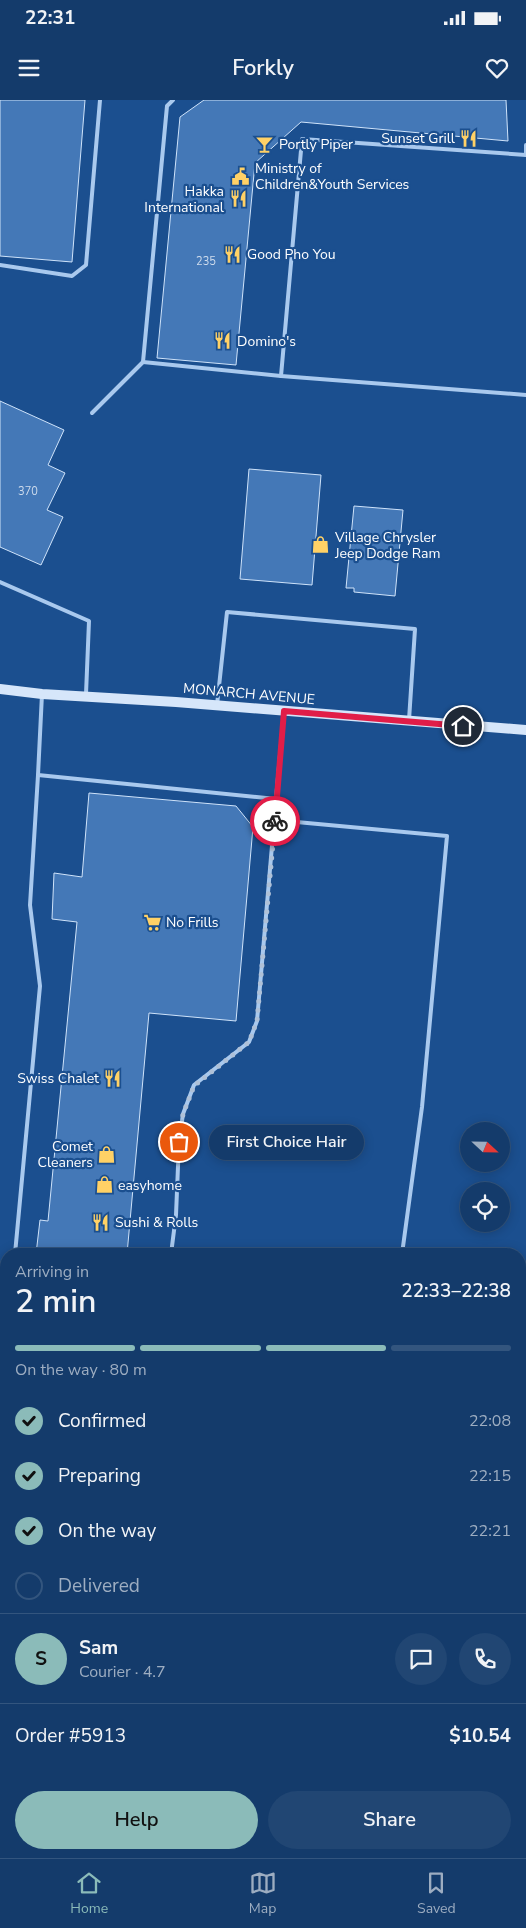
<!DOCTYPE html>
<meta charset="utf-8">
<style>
:root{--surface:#143b6b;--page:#214673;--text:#f1f3f6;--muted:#9dadc1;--line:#33557e;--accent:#8bbbb9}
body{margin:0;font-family:"Nunito Sans",sans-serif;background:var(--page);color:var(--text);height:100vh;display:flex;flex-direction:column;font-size:19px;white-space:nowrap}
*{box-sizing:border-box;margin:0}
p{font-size:16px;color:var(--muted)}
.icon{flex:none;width:28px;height:28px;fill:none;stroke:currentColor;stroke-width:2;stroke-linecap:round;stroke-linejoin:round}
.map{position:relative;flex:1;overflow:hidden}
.sheet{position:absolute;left:0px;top:1148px;width:526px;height:611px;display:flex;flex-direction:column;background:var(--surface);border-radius:20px 20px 0 0;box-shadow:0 2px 12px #0003,0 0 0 1px var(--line)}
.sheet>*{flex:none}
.needle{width:32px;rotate:112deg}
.buttons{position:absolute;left:460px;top:1022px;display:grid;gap:10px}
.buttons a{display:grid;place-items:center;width:50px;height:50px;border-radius:50%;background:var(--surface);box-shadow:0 2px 12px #0003,0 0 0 1px var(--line);font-size:25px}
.pin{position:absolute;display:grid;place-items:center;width:42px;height:42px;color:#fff;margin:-21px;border:2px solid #fff;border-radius:50%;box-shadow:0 1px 5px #0007}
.courier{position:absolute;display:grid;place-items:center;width:50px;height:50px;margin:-25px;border:4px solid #e11d48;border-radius:50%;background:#fff;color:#222;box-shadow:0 1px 6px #0007}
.bubble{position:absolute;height:35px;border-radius:18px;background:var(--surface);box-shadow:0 2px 12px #0003,0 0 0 1px var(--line);font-size:16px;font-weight:600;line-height:35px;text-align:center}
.headline em{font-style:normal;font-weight:600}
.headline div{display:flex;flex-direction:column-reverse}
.headline{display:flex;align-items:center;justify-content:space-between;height:85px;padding:0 15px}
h1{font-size:32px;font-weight:600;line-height:38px}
.bar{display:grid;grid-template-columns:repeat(4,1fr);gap:8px 5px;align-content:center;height:60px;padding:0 15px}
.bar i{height:6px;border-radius:4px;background:var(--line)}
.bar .active{background:var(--accent)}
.bar p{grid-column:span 4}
.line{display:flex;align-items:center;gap:12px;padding:0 15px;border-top:1px solid var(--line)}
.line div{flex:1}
.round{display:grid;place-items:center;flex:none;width:52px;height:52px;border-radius:26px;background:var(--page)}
ol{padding:0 15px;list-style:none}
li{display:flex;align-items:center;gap:15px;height:55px}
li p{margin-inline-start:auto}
li .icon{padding:5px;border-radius:50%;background:var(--accent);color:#111;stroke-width:4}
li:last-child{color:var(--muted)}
li i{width:28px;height:28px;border:2px solid var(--line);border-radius:50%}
.action{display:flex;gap:10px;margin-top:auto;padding:10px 15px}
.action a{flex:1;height:58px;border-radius:30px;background:var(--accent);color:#111;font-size:20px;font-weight:600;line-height:58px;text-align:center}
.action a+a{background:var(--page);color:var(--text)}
.status{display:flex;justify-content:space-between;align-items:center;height:35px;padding:0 25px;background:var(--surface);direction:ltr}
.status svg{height:14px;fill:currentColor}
header{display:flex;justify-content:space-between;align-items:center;height:65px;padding:0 15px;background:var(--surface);font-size:22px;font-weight:600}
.tabs{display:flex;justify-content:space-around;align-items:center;height:70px;border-top:1px solid var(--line);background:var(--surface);font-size:14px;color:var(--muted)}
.tabs a{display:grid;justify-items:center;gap:2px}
.tabs .active{color:var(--accent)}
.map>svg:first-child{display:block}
</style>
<div class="status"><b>22:31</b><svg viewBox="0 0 49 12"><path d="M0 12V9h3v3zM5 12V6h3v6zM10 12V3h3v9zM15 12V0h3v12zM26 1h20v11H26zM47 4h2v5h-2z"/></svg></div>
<header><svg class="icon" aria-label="menu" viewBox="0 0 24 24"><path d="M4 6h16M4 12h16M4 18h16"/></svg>Forkly<svg class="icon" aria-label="heart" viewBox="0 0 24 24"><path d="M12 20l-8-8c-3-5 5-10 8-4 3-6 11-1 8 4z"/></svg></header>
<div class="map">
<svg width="526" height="1758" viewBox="0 0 526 1758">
<rect width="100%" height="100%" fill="#1b4f8f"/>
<g fill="#4478b7" stroke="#cfe3fa">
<polygon points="0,0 85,0 72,162 0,156"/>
<polygon points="204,0 506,0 508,41 301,22 255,63 236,265 157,258 180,17"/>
<polygon points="0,301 64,330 48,365 65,373 47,410 63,417 41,465 0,447"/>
<polygon points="249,369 321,375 312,485 240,479"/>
<polygon points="354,406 403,410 395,496 354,492 354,488 346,488"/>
<polygon points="89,693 236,706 253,727 236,921 149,913 127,1154 36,1154 40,1120 48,1121 77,822 52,819 54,773 82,777"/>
</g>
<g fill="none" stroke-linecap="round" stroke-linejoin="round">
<g stroke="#a9c9ee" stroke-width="4">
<polyline points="173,0 167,6 143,262 281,276"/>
<polyline points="526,55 302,39 281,276 526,295"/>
<polyline points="526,55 526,45"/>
<polyline points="0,165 72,176 86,165 100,0"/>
<polyline points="92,313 143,262"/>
<polyline points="0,482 89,521 86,594"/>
<polyline points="42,594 38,675 276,699 257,921 249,942 194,985 183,1014 179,1042 176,1115 171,1154"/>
<polyline points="217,605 227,512 415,529 409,620"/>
<polyline points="276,699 284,611"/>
<polyline points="275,720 447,736 422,1007 402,1154"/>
<polyline points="15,1154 40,886 30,805 38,675"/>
<polyline points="520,1197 526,1197"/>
<polyline points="0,1311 6,1246"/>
<polyline points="0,1453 6,1462"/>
<polyline points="0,1641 6,1581"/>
<polyline points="0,1723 6,1724"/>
<polyline points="366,1758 366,1752"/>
</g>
<polyline stroke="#a9c9ee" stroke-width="5" points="520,1327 526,1319"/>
<g stroke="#d6e6fa" stroke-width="10">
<polyline points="0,589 42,594 176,602 526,630"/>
<polyline points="520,1285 526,1215"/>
<polyline points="487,1758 487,1752"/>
</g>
</g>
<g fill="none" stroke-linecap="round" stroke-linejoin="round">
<polyline stroke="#afc1d8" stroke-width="5" stroke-dasharray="0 9" points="179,1042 183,1014 194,986 249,942 257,921 275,721"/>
<polyline stroke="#e11d48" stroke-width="6" points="275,721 284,611 463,626"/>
</g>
<defs>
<symbol id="restaurant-bare" viewBox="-9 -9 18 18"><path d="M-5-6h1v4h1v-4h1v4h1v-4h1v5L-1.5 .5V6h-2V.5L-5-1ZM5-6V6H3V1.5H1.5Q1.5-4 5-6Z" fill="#ffd166" stroke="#1b4f8f" stroke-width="2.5" paint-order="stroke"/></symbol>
<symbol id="bar-bare" viewBox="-9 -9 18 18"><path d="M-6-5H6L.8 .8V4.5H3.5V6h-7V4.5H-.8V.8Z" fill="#ffd166" stroke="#1b4f8f" stroke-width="2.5" paint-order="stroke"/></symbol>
<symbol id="civic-bare" viewBox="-9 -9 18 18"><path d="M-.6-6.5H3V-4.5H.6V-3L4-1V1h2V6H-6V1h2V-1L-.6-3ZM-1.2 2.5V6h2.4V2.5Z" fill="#ffd166" stroke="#1b4f8f" stroke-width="2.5" paint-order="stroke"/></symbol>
<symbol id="shop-bare" viewBox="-9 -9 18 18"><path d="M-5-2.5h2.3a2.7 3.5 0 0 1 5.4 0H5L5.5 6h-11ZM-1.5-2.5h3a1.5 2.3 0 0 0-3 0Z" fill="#ffd166" stroke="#1b4f8f" stroke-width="2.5" paint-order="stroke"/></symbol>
<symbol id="supermarket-bare" viewBox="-9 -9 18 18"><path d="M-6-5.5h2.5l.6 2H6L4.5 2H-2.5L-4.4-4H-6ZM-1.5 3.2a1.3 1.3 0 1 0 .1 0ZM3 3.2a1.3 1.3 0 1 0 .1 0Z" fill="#ffd166" stroke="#1b4f8f" stroke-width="2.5" paint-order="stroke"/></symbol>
</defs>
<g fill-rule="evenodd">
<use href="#restaurant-bare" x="456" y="26" width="25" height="25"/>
<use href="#bar-bare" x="252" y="32" width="25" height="25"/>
<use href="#civic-bare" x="228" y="64" width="25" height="25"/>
<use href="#restaurant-bare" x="226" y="86" width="25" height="25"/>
<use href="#restaurant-bare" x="220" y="142" width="25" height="25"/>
<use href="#restaurant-bare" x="210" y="228" width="25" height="25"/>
<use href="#shop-bare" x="308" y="432" width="25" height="25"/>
<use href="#supermarket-bare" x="140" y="810" width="25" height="25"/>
<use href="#restaurant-bare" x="100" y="966" width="25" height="25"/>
<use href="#shop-bare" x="94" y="1042" width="25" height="25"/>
<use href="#shop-bare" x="92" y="1072" width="25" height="25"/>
<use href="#restaurant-bare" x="88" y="1110" width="25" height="25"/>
</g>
<g text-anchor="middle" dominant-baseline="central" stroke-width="4.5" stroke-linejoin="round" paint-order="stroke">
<g font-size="11" fill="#d0dded">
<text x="206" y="161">235</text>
<text x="28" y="391">370</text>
</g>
<g font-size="14" fill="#fff" stroke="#1b4f8f" text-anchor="start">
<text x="455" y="38" text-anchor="end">Sunset Grill</text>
<text x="279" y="44">Portly Piper</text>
<text x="255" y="68">Ministry of<tspan x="255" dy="16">Children&amp;Youth Services</tspan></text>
<text x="224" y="91" text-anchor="end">Hakka<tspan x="224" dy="16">International</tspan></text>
<text x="247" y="154">Good Pho You</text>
<text x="237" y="241">Domino's</text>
<text x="335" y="437">Village Chrysler<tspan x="335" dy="16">Jeep Dodge Ram</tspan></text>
<text x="166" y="822">No Frills</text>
<text x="99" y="978" text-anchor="end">Swiss Chalet</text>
<text x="93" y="1046" text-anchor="end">Comet<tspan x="93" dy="16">Cleaners</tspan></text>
<text x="118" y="1085">easyhome</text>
<text x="115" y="1122">Sushi &amp; Rolls</text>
</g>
<g font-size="14" fill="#fff" stroke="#1b4f8f">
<text transform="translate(249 594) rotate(5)">MONARCH AVENUE</text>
</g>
</g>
</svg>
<div class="buttons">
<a><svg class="needle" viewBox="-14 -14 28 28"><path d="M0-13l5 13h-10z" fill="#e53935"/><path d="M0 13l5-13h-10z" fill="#9dadc1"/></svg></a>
<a><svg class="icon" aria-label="locate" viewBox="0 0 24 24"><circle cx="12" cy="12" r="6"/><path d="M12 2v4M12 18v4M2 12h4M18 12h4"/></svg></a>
</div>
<div class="pin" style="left:179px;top:1042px;background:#ea580c"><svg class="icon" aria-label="bag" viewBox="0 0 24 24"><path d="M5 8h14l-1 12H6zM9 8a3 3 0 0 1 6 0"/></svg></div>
<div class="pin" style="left:463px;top:626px;background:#1f2937"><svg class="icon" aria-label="home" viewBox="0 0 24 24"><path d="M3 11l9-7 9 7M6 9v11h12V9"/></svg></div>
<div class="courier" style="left:275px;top:721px"><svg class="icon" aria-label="bike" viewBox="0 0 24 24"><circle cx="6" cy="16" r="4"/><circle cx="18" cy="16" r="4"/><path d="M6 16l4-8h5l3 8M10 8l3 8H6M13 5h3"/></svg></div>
<div class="bubble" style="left:209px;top:1025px;width:155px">First Choice Hair</div>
<section class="sheet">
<div class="headline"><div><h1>2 min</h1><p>Arriving in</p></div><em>22:33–22:38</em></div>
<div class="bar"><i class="active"></i><i class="active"></i><i class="active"></i><i></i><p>On the way · 80 m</p></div>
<ol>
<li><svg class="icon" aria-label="check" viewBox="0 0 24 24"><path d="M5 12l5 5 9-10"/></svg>Confirmed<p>22:08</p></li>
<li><svg class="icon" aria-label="check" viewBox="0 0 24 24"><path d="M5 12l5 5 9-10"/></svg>Preparing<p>22:15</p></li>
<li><svg class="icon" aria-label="check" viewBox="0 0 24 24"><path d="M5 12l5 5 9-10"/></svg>On the way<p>22:21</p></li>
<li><i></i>Delivered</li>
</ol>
<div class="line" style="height:90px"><b class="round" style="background:var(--accent);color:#111">S</b><div><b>Sam</b><p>Courier · 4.7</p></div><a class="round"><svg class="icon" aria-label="chat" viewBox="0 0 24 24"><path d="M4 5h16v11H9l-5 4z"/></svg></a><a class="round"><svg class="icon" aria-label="phone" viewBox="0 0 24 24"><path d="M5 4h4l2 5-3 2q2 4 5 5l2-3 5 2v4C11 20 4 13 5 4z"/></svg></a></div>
<div class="line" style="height:65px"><div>Order #5913</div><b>$10.54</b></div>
<div class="action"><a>Help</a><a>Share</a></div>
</section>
</div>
<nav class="tabs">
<a class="active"><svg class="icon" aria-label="home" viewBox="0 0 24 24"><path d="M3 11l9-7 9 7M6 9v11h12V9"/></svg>Home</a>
<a><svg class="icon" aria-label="map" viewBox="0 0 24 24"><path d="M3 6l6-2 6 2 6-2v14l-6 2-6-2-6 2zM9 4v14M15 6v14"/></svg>Map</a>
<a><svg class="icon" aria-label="saved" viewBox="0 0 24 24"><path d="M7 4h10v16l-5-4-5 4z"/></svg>Saved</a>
</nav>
